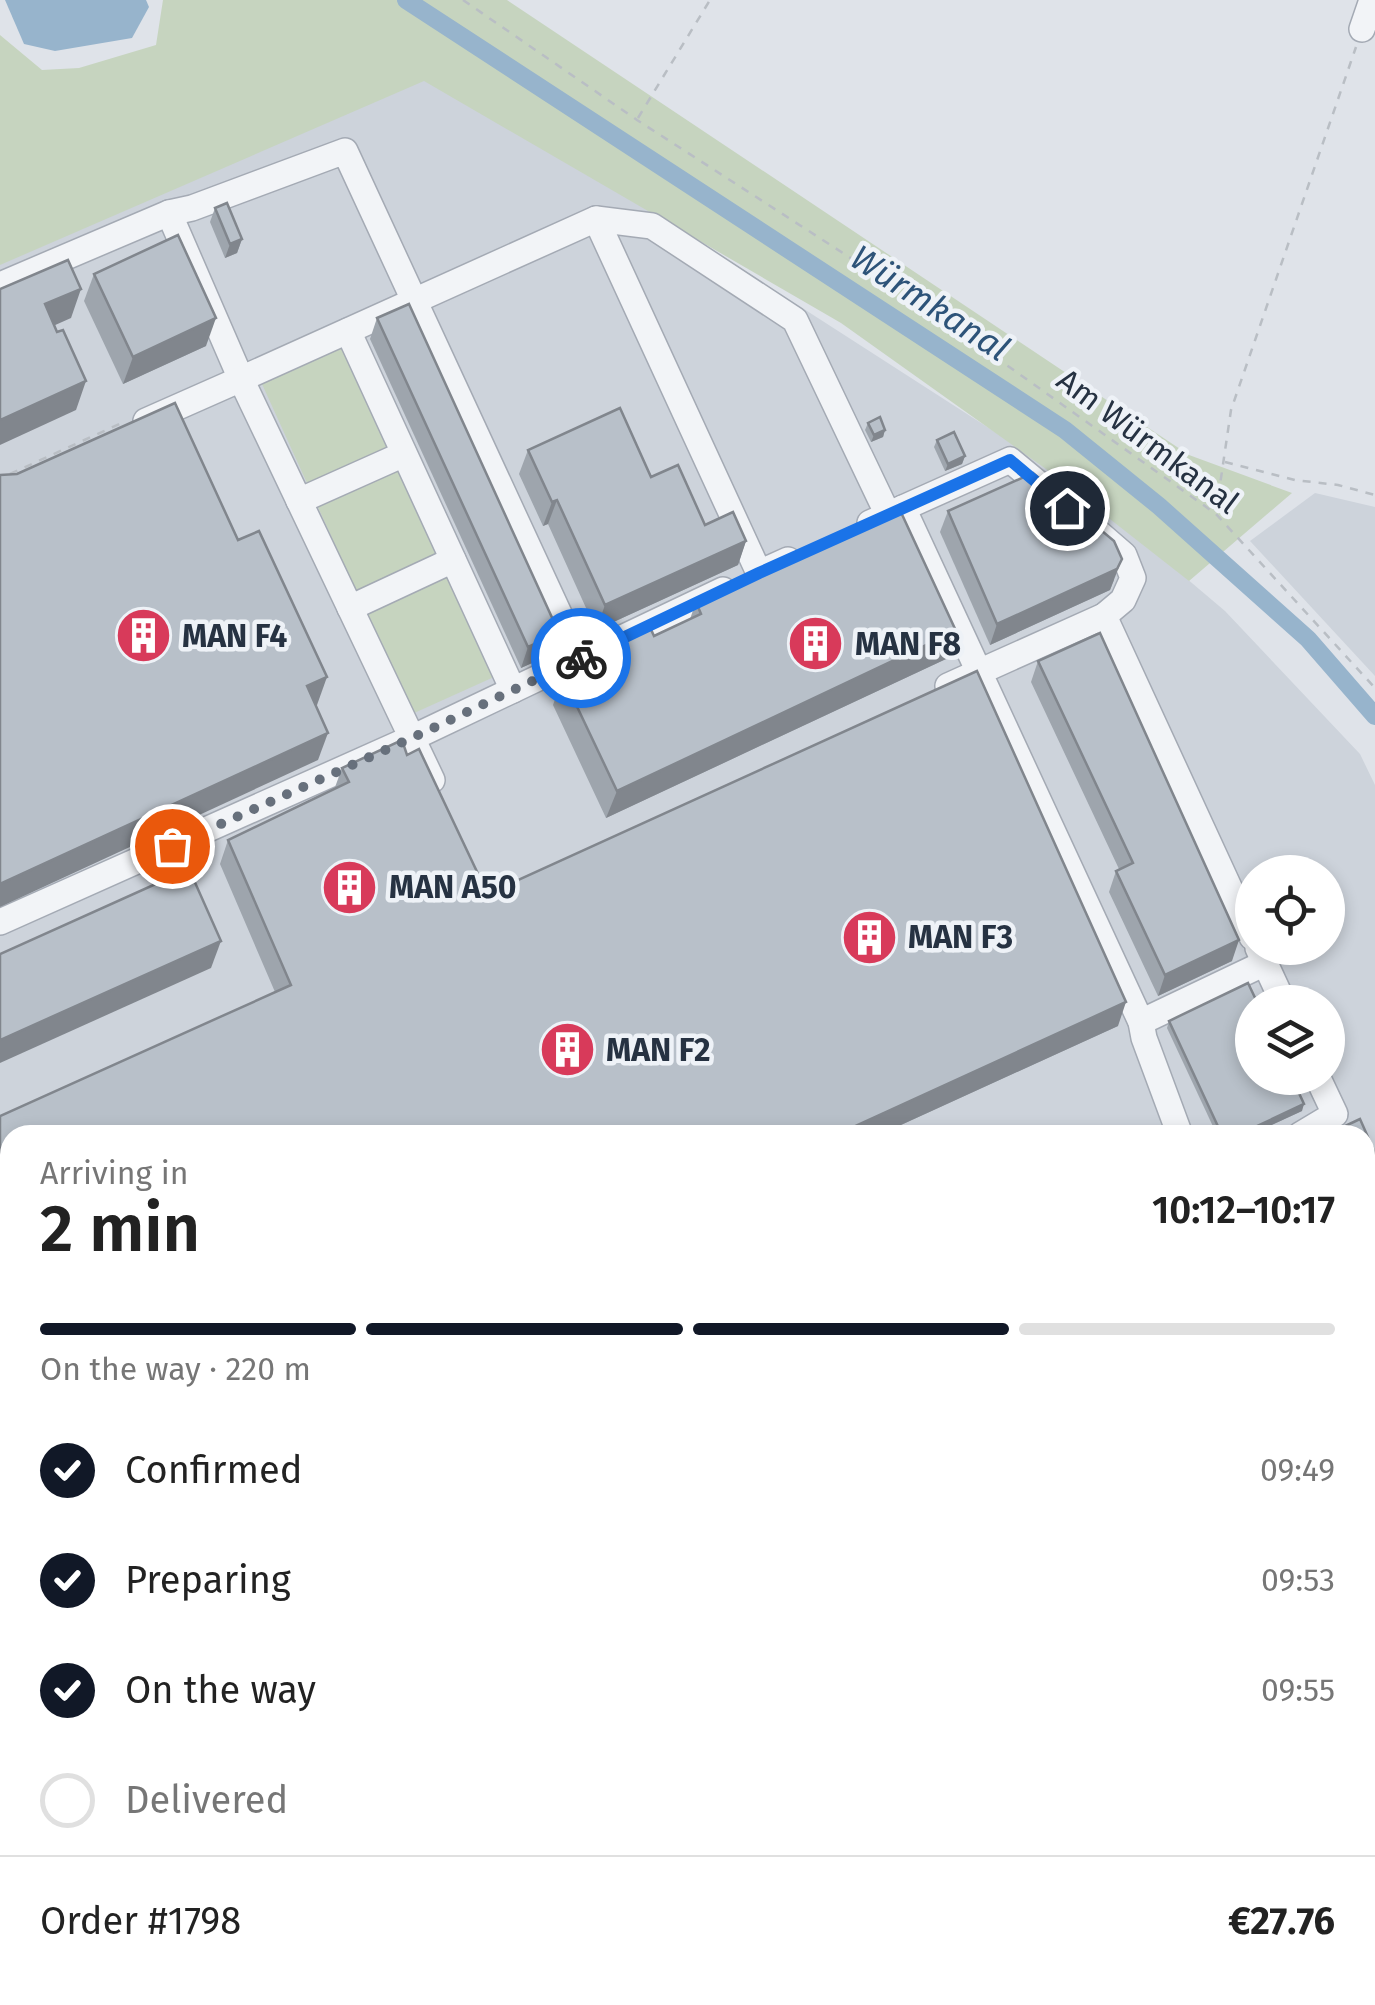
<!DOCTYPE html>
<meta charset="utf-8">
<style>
:root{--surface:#fff;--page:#f6f6f6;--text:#222;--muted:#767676;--line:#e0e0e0;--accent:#111827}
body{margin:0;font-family:"Fira Sans",sans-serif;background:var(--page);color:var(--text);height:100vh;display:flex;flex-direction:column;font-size:38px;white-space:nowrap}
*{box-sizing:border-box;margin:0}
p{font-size:32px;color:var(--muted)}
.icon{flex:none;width:55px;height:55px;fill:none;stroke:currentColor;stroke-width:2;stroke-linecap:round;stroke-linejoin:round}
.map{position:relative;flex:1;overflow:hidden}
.drawer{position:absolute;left:0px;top:1125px;width:1375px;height:880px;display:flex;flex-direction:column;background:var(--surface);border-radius:30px 30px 0 0;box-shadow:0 5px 15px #0003}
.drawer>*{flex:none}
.tools{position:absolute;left:1235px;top:855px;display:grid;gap:20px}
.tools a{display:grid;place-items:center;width:110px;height:110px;border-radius:50%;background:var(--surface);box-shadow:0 5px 15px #0003;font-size:50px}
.pin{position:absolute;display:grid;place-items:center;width:85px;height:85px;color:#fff;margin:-42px;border:5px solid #fff;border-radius:50%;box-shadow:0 2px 10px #0007}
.courier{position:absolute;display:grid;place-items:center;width:100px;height:100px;margin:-50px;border:8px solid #1a73e8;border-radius:50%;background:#fff;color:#222;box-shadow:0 2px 12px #0007}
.head em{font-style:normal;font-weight:600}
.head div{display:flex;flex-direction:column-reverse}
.head{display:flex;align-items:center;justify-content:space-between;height:170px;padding:0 40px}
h1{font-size:65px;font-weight:600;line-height:75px}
.bar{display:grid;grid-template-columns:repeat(4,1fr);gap:15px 10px;align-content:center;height:120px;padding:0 40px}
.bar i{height:12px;border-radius:8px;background:var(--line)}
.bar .current{background:var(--accent)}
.bar p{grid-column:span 4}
.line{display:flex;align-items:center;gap:25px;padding:0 40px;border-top:2px solid var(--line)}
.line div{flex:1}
ol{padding:0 40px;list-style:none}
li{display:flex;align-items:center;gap:30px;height:110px}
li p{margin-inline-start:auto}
li .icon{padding:10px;border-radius:50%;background:var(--accent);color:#fff;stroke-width:4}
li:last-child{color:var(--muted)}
li i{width:55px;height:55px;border:5px solid var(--line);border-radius:50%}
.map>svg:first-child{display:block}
</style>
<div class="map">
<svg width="1375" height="2005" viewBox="0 0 1375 2005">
<rect width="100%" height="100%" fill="#dfe3e9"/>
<g fill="#cdd3db" fill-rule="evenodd">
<path d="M 425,65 L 1009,441 L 1121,523 L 1225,611 L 1360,754 L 1375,785 L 1375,1919 L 1365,1938 L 1365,1135 L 10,1135 L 10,1995 L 1334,1995 L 1329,2005 L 0,2005 L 0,214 ZM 1252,872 L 1328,872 L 1328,948 L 1252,948 ZM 1252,1002 L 1328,1002 L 1328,1078 L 1252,1078 Z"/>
<polygon points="1315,493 1375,507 1375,676 1250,541"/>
</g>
<g fill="#c6d4bf">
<polygon points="163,0 507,0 1189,455 1292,493 1189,581 1046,469 841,323 424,81 0,265 0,35 42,70 79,68 156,45"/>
<polygon points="344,346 494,677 412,714 262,384"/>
<polygon points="1375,1828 1375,1956 1365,1973 1365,1835"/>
</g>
<polygon fill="#97b4cc" points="5,0 146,0 149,7 132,38 55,51 24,44"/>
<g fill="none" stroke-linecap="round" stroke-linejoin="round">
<polyline stroke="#97b4cc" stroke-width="18" points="406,0 1065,430 1159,506 1308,639 1375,716"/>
<defs>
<g id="minor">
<polyline points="1362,29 1372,0"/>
<polyline points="169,213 241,379 596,219 759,573 788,560"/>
<polyline points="596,219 652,226 795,320 888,515"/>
<polyline points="0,285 169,213 192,208 345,151 580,659"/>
<polyline points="348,331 513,690"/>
<polyline points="299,501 404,454"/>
<polyline points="903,508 1010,460 1051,494"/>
<polyline points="870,523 903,508 979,672 948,686"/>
<polyline points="1094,529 1124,555 1133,578 1123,600 1104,616"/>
<polyline points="350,608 453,560"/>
<polyline points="432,780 412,738 723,590"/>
<polyline points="0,922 412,738 241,379 146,421"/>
<polyline points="1258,948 1283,1002"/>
<polyline points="1141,1022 1265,963"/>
<polyline points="1180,1135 1144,1038 1141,1022 979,672 1104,616 1252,937"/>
<polyline points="1300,1135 1335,1114 1318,1078"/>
<polyline points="0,1606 10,1614"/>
<polyline points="1365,1614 1375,1639"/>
<polyline points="1365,1825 1375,1819"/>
<polyline points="0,1864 10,1859"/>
<polyline points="815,1995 818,2005"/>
<polyline points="139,2005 157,1995"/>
<polyline points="1006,2005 1027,1995"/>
</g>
<polyline id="major" points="1369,2005 1375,1995"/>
</defs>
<use href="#minor" stroke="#a4aab4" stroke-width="28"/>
<use href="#major" stroke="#9da8b6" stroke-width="35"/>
<g stroke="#b9bec4" stroke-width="2.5" stroke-dasharray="8 8" stroke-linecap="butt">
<polyline points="463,0 637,120 911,297 1216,514 1375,688"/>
<polyline points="638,118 710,0"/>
<polyline points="1225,462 1295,480 1338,485 1375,495"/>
<polyline points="10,474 126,421"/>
<polyline points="1216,512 1231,410 1356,47"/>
<polyline points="1365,1580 1370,1591"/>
<polyline points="1365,1681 1375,1676"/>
<polyline points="971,1995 976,2005"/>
</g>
<use href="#minor" stroke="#f2f4f7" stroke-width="25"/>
<use href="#major" stroke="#fff" stroke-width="32"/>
</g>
<g fill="#9ea5ad">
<polygon points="215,208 242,239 237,253 225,258 210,222"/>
<polygon points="94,274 206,346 123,384 84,301"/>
<polygon points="377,318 552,654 521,668 370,339"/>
<polygon points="868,423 885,430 883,437 871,442 865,430"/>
<polygon points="937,440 965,456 962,464 945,471 934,447"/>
<polygon points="528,450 651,477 705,525 746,541 738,565 596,630 548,524 543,526 519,474"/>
<polygon points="948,511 1114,580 1110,590 990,645 940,532"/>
<polygon points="696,602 946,659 606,818 553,705 563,677 596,661 602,644 654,636 690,619"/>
<polygon points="1038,661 1232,961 1158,996 1109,892 1116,871 1119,869 1031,682"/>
<polygon points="407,755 480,878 492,892 1118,1026 879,1135 10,1135 10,1538 0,1542 0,1116 275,992 220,864 228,840 334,790 342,768"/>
<polygon points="1169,1021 1302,1111 1250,1135 1217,1135 1167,1028"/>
<polygon points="1375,1469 1375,1582 1365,1560 1365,1473"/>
<polygon points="10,1865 10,1966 0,1948 0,1871"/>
<polygon points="26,1995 96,1995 77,2005 31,2005"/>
<polygon points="343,1995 447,1995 429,2005 406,2005 402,1998 389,2005 122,2005 155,1998 338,1999 344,1998"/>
<polygon points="838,1995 899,1995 896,2005 842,2005"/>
<polygon points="1093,1995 1173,1995 1185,2005 1231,2005 1103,2005"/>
</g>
<g fill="#81868d">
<polygon points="242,239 237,253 225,258 230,244"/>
<polygon points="81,289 71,318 35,334 45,304"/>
<polygon points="216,318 206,346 123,384 133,357"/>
<polygon points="86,381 76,410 0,445 0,420"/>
<polygon points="885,430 883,437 871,442 874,435"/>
<polygon points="965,456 962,464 945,471 948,464"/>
<polygon points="557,500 548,524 543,526 552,502"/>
<polygon points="746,541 738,565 596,630 605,605"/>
<polygon points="1122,559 1110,590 990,645 997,624"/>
<polygon points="956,631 946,659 606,818 617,791"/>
<polygon points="559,633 552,654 521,668 528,647"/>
<polygon points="327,677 317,705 296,714 307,686"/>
<polygon points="328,733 318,760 0,907 0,884"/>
<polygon points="1239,940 1232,961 1158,996 1165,975"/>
<polygon points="221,941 211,968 0,1063 0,1040"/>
<polygon points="1126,1002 1118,1026 879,1135 836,1135"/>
<polygon points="1304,1104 1302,1111 1250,1135 1238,1135"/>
<polygon points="1375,1289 1375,1306 1365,1310 1365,1293"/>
<polygon points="1375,1393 1375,1410 1365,1415 1365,1397"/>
<polygon points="10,1518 10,1538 0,1542 0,1531 3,1521"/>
<polygon points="10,1726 10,1749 0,1753 0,1730"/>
<polygon points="1375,1779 1375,1805 1365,1806 1365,1786"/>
<polygon points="55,1995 96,1995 77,2005 49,2005 52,1997"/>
<polygon points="380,1995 403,1995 402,1998 389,2005 376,2005"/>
<polygon points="418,1995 447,1995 429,2005 415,2005"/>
<polygon points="858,1995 899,1995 896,2005 855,2005"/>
<polygon points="1299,1995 1304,1995 1298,2005 1293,2005"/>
</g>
<g fill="#b8c0c9" stroke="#81868d" stroke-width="2.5">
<polygon points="227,203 242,239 230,244 215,208"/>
<polygon points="178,235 216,318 133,357 94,274"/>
<polygon points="68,260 81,289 45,304 57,332 63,330 86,381 0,420 0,289"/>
<polygon points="409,304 559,633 528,647 377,318"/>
<polygon points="175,403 238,540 259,531 327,677 307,686 328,733 0,884 0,475 17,474"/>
<polygon points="620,408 651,477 678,465 705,525 733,512 746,541 605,605 557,500 552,502 528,450"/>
<polygon points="880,417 885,430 874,435 868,423"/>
<polygon points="954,432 965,456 948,464 937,440"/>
<polygon points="1033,473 1114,541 1122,559 1117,569 997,624 948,511"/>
<polygon points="899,508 956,631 617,791 563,677 608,656 602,644 648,623 654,636 701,614 696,602"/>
<polygon points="1100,633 1239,940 1165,975 1116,871 1133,863 1038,661"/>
<polygon points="977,671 1126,1002 836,1135 10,1135 10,1518 3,1521 0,1514 0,1116 291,985 228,840 349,782 342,768 402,740 407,755 419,749 480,878 492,892"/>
<polygon points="189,869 221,941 0,1040 0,954"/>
<polygon points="1248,983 1257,1002 1252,1002 1252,1078 1292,1078 1304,1104 1238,1135 1222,1135 1169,1021"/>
<polygon points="1360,1119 1375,1153 1375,1289 1365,1293 1365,1135 1326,1135"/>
<polygon points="1365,1343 1375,1367 1375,1393 1365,1397"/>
<polygon points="1375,1469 1375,1509 1365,1486 1365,1473"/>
<polygon points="10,1660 10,1726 0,1730 0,1665"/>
<polygon points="1375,1705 1375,1779 1365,1786 1365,1710"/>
<polygon points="10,1865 10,1920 0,1901 0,1871"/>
<polygon points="159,1995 332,1995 338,1999 348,1997 350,1995 382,1995 388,2005 122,2005 137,1996 146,1999"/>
<polygon points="522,1995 637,1995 640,2000 650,1995 716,1995 717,1997 714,1999 717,2005 504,2005"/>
<polygon points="996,1995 1000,1995 1004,2005 974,2005"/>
<polygon points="1127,1995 1173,1995 1185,2005 1192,1995 1233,1995 1231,2005 1136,2005"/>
<polygon points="1253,1995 1299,1995 1293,2005 1250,2005"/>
</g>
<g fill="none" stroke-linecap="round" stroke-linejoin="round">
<polyline stroke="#67707c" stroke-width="10" stroke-dasharray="0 18" points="172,846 412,738 581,658"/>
<polyline stroke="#1a73e8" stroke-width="12" points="581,658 759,573 1010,460 1067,508"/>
</g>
<defs>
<symbol id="building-disc" viewBox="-11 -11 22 22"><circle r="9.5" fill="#d83a5a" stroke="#eef2f7"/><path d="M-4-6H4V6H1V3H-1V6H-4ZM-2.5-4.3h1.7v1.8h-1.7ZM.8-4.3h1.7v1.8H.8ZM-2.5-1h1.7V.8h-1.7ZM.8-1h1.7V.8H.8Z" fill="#fff"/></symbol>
</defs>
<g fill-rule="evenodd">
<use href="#building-disc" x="112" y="604" width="63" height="63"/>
<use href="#building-disc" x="784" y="612" width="63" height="63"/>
<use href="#building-disc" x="318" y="856" width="63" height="63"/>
<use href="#building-disc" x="838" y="906" width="63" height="63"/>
<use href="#building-disc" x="536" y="1018" width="63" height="63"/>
</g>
<g text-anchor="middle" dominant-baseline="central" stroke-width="9" stroke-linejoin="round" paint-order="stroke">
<g font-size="32" fill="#263242" stroke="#eef2f7">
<text transform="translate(1148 441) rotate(37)">Am Würmkanal</text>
</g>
<g font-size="32" font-weight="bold" fill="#263242" stroke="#eef2f7" text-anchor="start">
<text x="182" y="636">MAN F4</text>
<text x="855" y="644">MAN F8</text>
<text x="389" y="887">MAN A50</text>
<text x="908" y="937">MAN F3</text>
<text x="606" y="1050">MAN F2</text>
</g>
<g font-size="35" font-style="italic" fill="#2d5379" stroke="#eef2f7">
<text transform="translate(930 303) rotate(33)">Würmkanal</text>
</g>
</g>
</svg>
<div class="tools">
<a><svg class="icon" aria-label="locate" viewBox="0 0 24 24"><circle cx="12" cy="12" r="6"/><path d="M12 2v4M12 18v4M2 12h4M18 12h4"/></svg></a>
<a><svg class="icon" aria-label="layers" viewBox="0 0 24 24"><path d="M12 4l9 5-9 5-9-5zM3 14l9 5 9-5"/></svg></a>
</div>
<div class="pin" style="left:172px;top:846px;background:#ea580c"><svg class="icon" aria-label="bag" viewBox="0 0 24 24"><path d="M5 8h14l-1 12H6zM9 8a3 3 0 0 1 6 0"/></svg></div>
<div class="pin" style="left:1067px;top:508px;background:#1f2937"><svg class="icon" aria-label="home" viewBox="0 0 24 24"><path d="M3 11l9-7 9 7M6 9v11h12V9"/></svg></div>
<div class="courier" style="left:581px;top:658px"><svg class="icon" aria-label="bike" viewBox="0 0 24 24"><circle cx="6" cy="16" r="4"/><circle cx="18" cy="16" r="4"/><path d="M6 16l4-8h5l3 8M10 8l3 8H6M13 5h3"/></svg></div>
<section class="drawer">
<div class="head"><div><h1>2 min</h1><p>Arriving in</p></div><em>10:12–10:17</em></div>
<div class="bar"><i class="current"></i><i class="current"></i><i class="current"></i><i></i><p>On the way · 220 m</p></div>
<ol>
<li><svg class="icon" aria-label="check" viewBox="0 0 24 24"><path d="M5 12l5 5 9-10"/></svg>Confirmed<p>09:49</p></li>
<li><svg class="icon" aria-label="check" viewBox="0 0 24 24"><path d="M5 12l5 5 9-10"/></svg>Preparing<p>09:53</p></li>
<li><svg class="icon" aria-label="check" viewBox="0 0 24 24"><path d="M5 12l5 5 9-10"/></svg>On the way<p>09:55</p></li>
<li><i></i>Delivered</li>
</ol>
<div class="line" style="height:130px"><div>Order #1798</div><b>€27.76</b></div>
</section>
</div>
